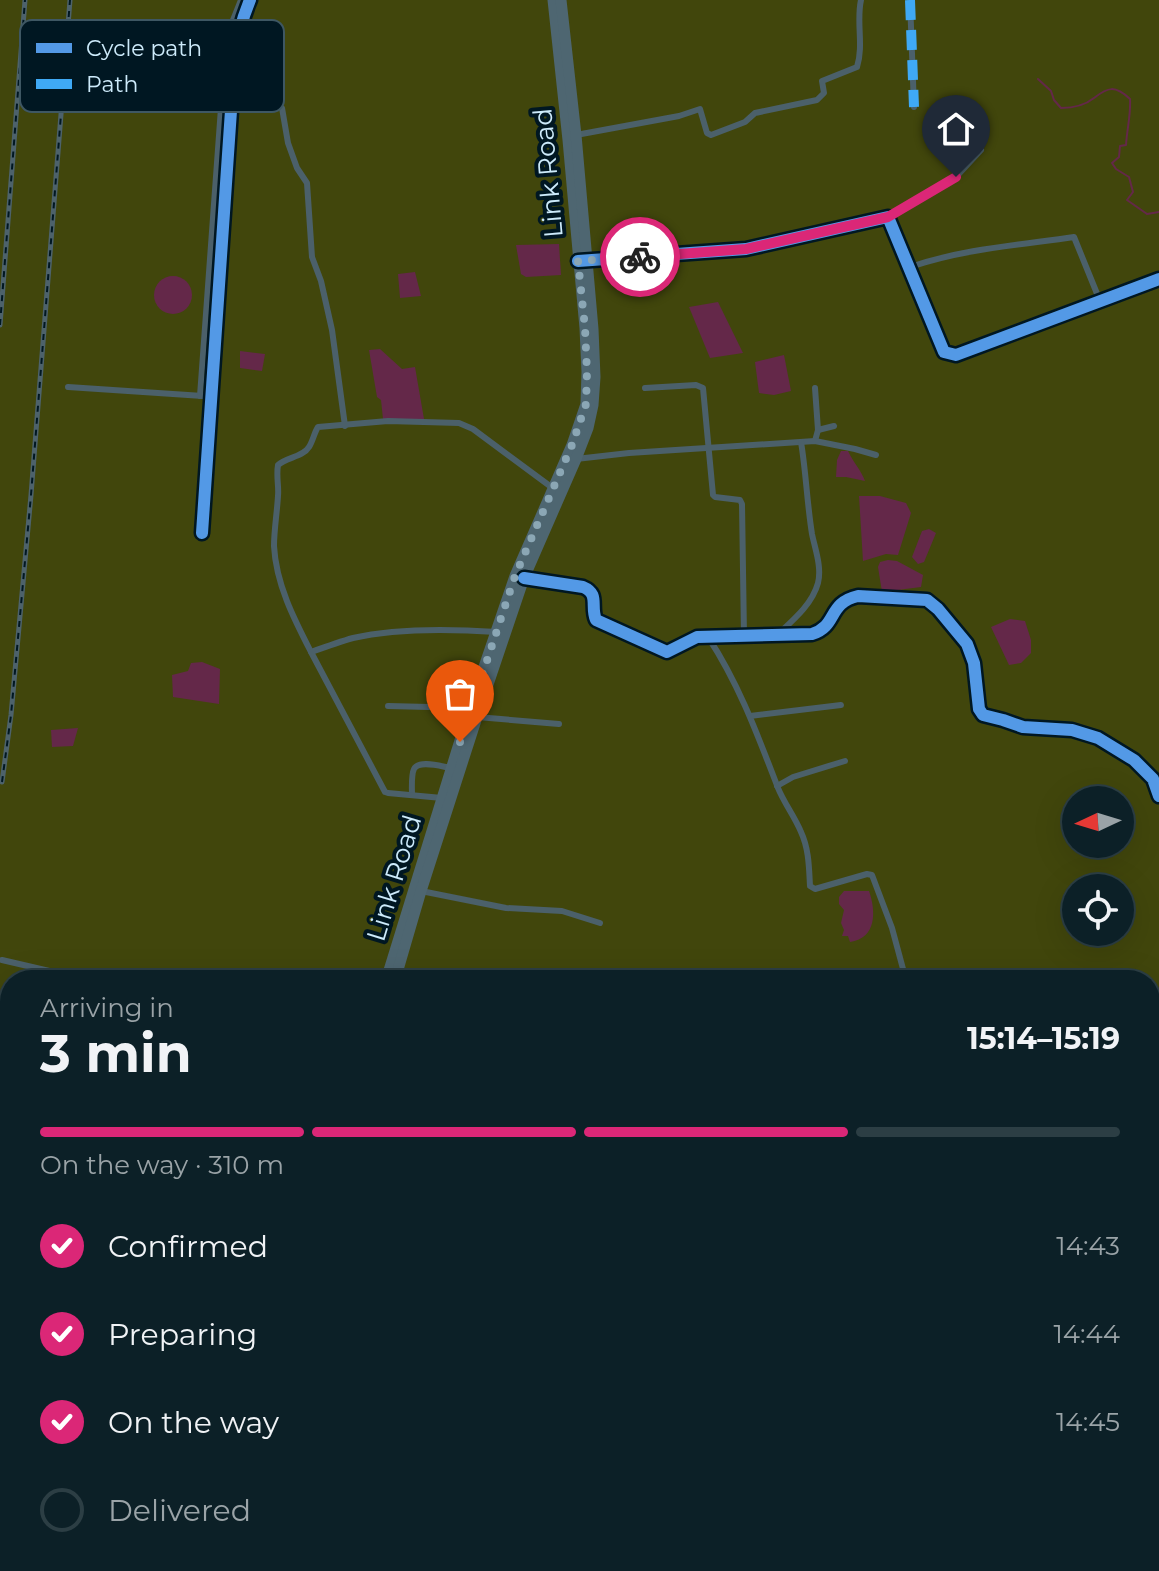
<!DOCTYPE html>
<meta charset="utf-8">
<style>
:root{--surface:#0c2027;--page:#15282f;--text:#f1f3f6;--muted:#9aa3a7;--line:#2c3e44;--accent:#db2777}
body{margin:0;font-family:Montserrat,sans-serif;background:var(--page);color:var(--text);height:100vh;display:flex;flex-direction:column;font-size:30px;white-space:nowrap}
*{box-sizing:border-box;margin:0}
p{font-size:26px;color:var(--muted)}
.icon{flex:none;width:44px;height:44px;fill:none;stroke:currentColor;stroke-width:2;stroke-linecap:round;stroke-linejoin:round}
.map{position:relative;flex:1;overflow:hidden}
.panel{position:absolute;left:0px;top:970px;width:1160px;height:602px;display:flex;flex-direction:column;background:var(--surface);border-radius:32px 32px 0 0;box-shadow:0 8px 32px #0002,0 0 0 2px var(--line)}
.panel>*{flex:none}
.needle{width:52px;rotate:266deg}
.fabs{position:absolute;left:1062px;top:786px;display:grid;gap:16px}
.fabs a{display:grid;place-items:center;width:72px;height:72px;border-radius:50%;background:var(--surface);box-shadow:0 8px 32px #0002,0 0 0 2px var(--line);font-size:40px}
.pin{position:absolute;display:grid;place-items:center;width:68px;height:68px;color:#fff;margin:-82px -34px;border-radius:50% 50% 50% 0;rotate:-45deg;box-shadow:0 0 8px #0007}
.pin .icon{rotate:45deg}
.courier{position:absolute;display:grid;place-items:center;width:80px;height:80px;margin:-40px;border:6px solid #db2777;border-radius:50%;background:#fff;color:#222;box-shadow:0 2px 10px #0007}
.summary em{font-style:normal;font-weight:700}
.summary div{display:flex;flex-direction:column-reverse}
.summary{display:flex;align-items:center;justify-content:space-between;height:136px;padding:0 40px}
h1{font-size:52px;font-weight:700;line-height:60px}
.bar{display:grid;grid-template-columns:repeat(4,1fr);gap:12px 8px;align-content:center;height:96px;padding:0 40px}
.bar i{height:10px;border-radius:6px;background:var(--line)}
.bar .on{background:var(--accent)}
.bar p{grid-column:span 4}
ol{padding:0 40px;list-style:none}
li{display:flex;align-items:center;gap:24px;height:88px}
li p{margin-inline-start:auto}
li .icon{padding:8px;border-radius:50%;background:var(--accent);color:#fff;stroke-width:4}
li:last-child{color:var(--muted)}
li i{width:44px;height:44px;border:4px solid var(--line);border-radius:50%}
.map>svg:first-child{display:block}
</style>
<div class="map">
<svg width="1159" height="1571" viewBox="0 0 1159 1571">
<rect width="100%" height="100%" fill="#102a34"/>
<path fill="#41460c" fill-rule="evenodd" d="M 0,0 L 1159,0 L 1159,1571 L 0,1571 ZM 1076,800 L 1120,800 L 1120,844 L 1076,844 ZM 1076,888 L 1120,888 L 1120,932 L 1076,932 ZM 10,980 L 1150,980 L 1150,1562 L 10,1562 Z"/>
<g fill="#642849">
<polygon points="559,244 561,275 526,277 521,274 516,245"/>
<polygon points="415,272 421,296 400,298 398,274"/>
<circle cx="173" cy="295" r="19"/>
<polygon points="718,302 743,353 710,358 689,307"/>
<polygon points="380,349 402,369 415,367 424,419 383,419 381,400 377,397 369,350"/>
<polygon points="240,351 265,354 262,371 240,368"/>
<polygon points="784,355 791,391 774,395 759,393 755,362"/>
<path d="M 841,451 L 848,451 C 853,462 861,470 865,481 L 846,477 L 836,477 L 837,460 Z"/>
<polygon points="859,496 880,496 906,503 911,513 898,555 886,554 863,561"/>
<polygon points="929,529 936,533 924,562 918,564 912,557 922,531"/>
<polygon points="888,560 897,561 923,575 921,587 882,592 878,567 880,562"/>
<polygon points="1010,619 1025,621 1031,640 1031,653 1021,663 1009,665 991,627"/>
<polygon points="202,662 220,669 219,704 173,697 172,675 188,671 191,663"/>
<polygon points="78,728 73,746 52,747 51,730"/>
<path d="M 844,891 L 869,891 C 876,911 877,938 850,942 L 848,936 L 842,936 L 844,930 L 841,923 L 844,910 L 839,904 L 839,897 Z"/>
</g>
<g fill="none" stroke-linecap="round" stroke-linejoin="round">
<g stroke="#642849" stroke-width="2">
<path d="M 1038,79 L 1051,91 L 1054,100 L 1061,108 C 1073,108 1084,106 1094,98 C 1108,87 1115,85 1130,99 C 1131,114 1127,129 1126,145 L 1120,146 L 1119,157 L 1112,163 L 1116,169 L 1129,177 L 1133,192 L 1127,200 L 1147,214 L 1159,212"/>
<polyline points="0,1177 10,1178"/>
</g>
<g stroke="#4b606a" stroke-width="6">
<polyline points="910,0 914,107"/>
<polyline points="282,108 288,143 297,168 307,183 312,257 321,281 332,330 345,426"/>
<path d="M 576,135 L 679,116 L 700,109 L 707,133 L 711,135 L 745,122 L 755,113 L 817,100 L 824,93 L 822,81 L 857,67 C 864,45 856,22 861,0"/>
<polyline points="888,217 956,177 981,150"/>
<polyline points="585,261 746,249 888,217 944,352 956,355 1159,279"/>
<path d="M 910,267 C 963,249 1019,245 1074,237 L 1100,301"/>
<polyline points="68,387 203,396"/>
<polyline points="645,388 696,385 703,388 713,495 715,497 740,500 742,504 744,636"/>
<polyline points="200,396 225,53 233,20 241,0"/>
<polyline points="818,430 834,426"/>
<polyline points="815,441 818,430 815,388"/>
<polyline points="576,459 629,453 815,441 855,449 876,455"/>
<path d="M 202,533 L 234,67 C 236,44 241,21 250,0"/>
<path d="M 524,578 L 583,587 C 600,594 590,606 596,620 L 667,652 L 697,637 L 812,634 C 838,626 827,603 858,596 L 927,600 L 938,609 L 967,644 L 974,663 L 979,709 L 983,715 L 1003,720 L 1023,727 L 1072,730 L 1098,738 L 1134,760 L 1153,779 L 1159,796"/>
<path d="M 776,636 C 792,621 812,605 818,583 C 822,567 815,549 812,534 C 807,503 806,472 801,442"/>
<path d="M 708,637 C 739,684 758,736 778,788 C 784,803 795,817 801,832 C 809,849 809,868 810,886 L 815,889 L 867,874 L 872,875 L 892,928 L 906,980"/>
<path d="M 311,652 C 294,619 276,584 274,546 C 274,530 277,513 278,496 C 279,486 276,476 278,465 C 287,457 303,457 309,447 C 313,441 314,433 318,427 L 388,421 L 459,423 L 473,429 L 554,489"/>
<polyline points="388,706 470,708"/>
<polyline points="750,716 841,705"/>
<polyline points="477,717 559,724"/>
<polyline points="777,786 793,777 845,761"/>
<path d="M 412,795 C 412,789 411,775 414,769 C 419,759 443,767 451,768"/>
<path d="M 442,798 L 388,793 L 385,792 L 311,652 C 325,647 339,642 353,638 C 396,628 453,629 497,632"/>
<polyline points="421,891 506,908 562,911 600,923"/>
<polyline points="2,960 88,980"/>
<polyline points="1150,1278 1159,1284"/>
<polyline points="1150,1449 1159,1442"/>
<polyline points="235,1562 246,1571"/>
<polyline points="548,1571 549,1562"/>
</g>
<g stroke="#476673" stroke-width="10">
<polyline points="192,1571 198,1562"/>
<polyline points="204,1571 210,1562"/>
</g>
<g stroke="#4e6671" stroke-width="11">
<polyline points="386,980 470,708 515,576 572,445 586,404 587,372 585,328 568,140 553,0"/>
<polyline points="395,980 421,891 477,717 524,578 576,459 588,428 593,405 595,377 593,329 576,135 561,0"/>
<polyline points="499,1562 505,1571"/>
<polyline points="511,1562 516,1571"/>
</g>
<defs>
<g id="rail">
<polyline points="0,325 25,0"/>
<polyline points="2,782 11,715 31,495 70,0"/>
</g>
</defs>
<use href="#rail" stroke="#4d626b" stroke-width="5"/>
<use href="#rail" stroke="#001722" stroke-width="2" stroke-dasharray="6" stroke-linecap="butt"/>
<g stroke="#3fa9f5" stroke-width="10" stroke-dasharray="20 10" stroke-linecap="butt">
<polyline points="910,0 914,107"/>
<polyline points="1150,1278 1159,1284"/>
<polyline points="1150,1449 1159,1442"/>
</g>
<defs>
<g id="cycleway">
<polyline points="578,261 746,249 888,217 944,352 956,355 1159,279"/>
<path d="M 202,533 L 234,67 C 236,44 241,21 250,0"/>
<path d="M 524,578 L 583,587 C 600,594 590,606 596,620 L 667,652 L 697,637 L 812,634 C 838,626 827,603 858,596 L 927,600 L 938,609 L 967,644 L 974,663 L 979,709 L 983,715 L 1003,720 L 1023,727 L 1072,730 L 1098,738 L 1134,760 L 1153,779 L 1159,796"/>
</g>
</defs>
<use href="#cycleway" stroke="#001722" stroke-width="17"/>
<use href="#cycleway" stroke="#5399e6" stroke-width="12"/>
</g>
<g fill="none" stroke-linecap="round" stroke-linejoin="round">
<polyline stroke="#8ba7b5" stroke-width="8" stroke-dasharray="0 14.4" points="460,742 515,576 572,445 586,404 587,372 585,328 578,261 640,257"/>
<polyline stroke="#db2777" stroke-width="10" points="640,257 746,249 888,217 956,177"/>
</g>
<g text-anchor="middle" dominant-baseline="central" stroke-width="8" stroke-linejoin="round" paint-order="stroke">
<g font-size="26" fill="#cdebfb" stroke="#001722">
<text transform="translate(548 173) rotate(-95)">Link Road</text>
<text transform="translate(394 878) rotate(-73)">Link Road</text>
</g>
</g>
<rect x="20" y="20" width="264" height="92" rx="12" fill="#001722" stroke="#3e5763" stroke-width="2"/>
<rect x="36" y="43" width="36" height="10" fill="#5399e6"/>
<rect x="36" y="79" width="36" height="10" fill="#3fa9f5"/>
<g font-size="22" fill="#cdebfb">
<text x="86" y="56">Cycle path</text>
<text x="86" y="92">Path</text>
</g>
</svg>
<div class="fabs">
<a><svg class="needle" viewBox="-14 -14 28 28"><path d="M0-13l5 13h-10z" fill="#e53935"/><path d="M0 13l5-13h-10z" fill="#9aa3a7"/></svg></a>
<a><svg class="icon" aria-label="locate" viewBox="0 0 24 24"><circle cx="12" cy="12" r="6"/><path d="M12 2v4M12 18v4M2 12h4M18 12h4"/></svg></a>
</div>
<div class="pin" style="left:460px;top:742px;background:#ea580c"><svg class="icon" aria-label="bag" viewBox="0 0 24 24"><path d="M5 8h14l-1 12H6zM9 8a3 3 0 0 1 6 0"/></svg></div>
<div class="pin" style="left:956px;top:177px;background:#1f2937"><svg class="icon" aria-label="home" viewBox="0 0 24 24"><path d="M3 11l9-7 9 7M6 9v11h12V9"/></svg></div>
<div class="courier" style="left:640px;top:257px"><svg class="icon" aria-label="bike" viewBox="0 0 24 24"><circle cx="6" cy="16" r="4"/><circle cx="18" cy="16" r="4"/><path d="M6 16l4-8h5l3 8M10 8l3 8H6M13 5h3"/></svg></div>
<section class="panel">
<div class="summary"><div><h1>3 min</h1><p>Arriving in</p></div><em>15:14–15:19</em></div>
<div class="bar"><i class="on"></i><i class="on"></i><i class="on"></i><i></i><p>On the way · 310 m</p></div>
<ol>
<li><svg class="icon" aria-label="check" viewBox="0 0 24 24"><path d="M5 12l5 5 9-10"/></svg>Confirmed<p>14:43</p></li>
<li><svg class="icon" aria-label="check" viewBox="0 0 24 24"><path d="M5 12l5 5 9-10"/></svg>Preparing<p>14:44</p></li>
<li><svg class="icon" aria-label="check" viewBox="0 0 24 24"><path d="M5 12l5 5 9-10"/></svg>On the way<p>14:45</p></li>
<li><i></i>Delivered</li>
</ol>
</section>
</div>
